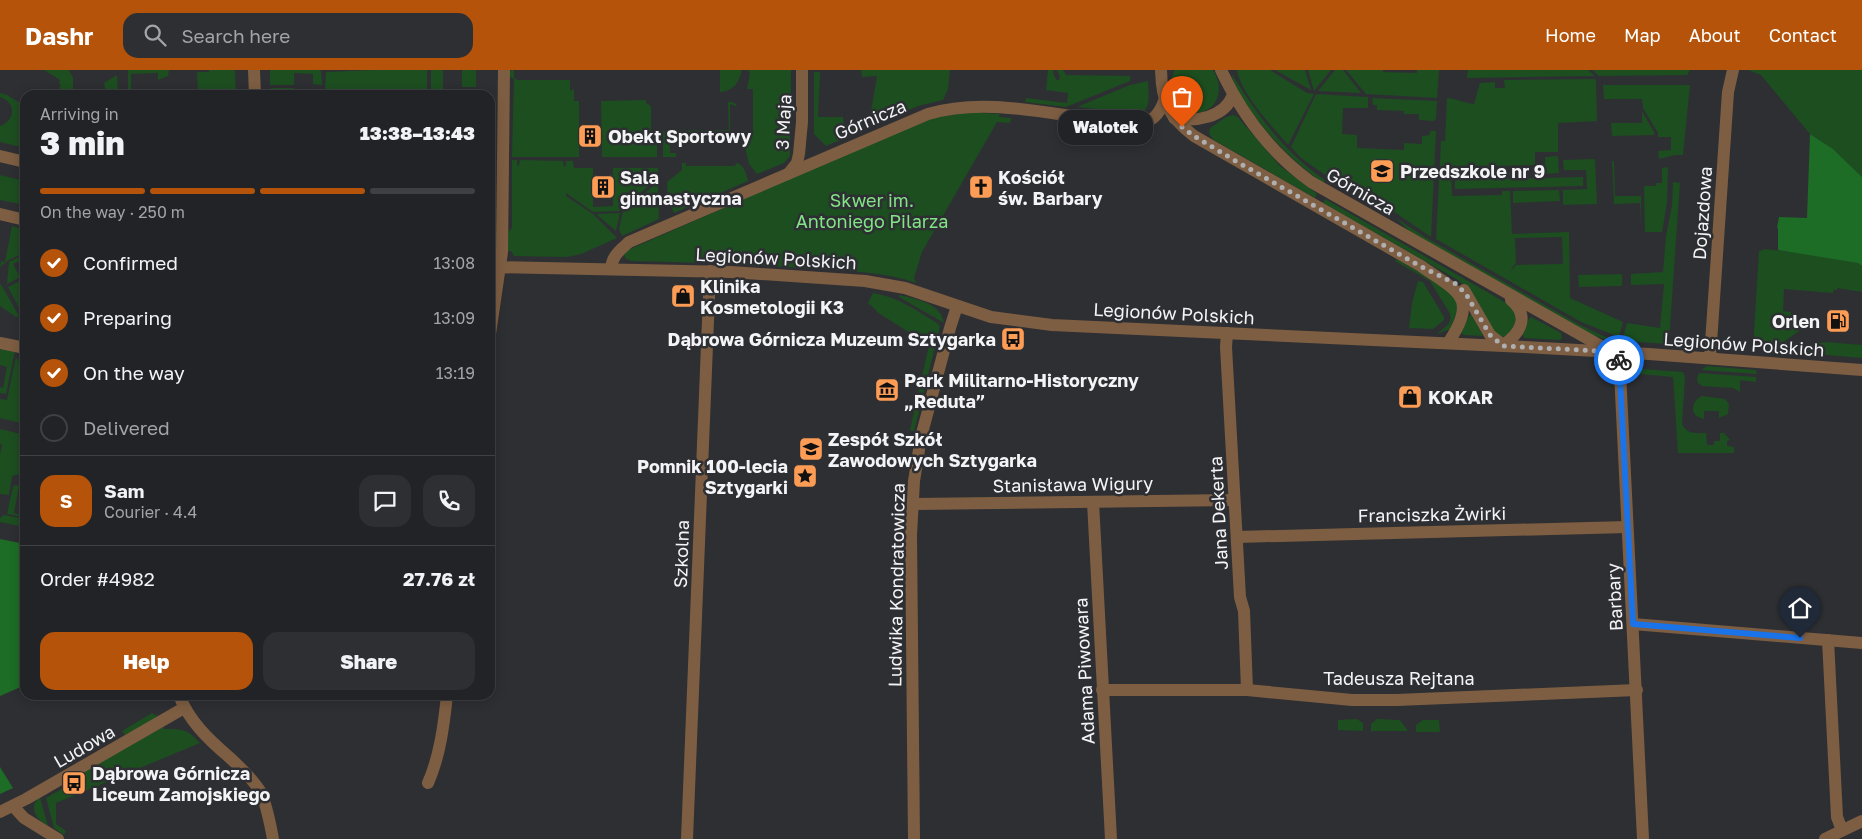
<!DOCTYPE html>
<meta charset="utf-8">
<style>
:root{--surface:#222326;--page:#2e2f32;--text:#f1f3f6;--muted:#a2a4a7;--line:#3f4043;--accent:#b45309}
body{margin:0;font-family:"Golos Text",sans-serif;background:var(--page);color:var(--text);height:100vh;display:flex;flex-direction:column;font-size:19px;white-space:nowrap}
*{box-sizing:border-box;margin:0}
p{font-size:16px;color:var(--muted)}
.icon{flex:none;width:28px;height:28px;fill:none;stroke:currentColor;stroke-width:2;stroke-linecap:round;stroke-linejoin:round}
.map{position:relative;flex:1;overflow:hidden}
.panel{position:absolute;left:20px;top:20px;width:475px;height:610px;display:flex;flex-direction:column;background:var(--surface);border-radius:15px;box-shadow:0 2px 12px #0003,0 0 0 1px var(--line)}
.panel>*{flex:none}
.pin{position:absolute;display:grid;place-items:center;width:42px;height:42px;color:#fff;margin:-51px -21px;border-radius:50% 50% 50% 0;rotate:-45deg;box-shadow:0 0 5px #0007}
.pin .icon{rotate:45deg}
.courier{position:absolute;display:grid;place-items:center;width:50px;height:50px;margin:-25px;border:4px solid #1a73e8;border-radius:50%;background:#fff;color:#222;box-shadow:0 1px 6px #0007}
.bubble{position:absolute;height:35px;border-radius:15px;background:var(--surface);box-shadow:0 2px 12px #0003,0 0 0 1px var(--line);font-size:16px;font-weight:800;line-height:35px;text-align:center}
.head em{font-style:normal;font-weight:800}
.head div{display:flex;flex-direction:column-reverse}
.head{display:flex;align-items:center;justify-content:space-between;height:85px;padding:0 20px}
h1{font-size:32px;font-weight:800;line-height:38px}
.bar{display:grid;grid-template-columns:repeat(4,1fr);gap:8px 5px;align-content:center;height:60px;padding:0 20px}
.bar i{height:6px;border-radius:4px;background:var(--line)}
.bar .active{background:var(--accent)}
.bar p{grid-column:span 4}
.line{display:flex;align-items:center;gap:12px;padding:0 20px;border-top:1px solid var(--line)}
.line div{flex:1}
.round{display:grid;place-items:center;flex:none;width:52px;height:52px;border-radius:15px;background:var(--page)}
ol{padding:0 20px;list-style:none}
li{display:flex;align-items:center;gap:15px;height:55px}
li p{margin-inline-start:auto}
li .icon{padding:5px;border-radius:50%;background:var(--accent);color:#fff;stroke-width:4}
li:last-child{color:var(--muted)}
li i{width:28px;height:28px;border:2px solid var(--line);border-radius:50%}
.button{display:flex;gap:10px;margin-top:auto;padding:10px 20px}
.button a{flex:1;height:58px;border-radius:15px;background:var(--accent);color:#fff;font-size:20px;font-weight:800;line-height:58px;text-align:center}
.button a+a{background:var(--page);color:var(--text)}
header{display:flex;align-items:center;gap:30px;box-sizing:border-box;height:70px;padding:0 25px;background:var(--accent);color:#fff}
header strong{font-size:24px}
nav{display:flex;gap:28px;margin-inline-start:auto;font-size:18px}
.search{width:350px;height:45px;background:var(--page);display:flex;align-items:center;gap:12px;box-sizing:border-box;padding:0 18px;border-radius:15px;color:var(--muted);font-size:19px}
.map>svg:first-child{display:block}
</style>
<header>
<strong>Dashr</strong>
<div class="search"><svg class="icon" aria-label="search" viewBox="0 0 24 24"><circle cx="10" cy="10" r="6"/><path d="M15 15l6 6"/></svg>Search here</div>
<nav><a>Home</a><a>Map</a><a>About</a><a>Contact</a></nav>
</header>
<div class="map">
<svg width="1862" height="769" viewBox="0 0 1862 769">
<rect width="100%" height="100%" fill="#2e2f33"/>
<g fill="#1c4e20" fill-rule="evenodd">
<polygon points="44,0 69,0 73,8 73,22 63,25 61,23 62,20 59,18 61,15 59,13 60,10"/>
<polygon points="169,0 168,6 158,10 158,3 131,4 131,25 128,25 128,0"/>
<polygon points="209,0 235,0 236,25 198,25 197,2 209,2"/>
<polygon points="270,0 319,0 321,1 322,15 313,14 313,4 294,3 294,15 270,15"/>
<polygon points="374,0 427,0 427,25 325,25 326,2"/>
<rect x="431" y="0" width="12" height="25"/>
<rect x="462" y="0" width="14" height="17"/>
<polygon points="512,0 514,0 514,8 518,10 570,10 570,21 574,19 574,31 579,31 579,87 512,87 514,9 509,6 509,2"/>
<path d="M 720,0 L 742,0 C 739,12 734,21 720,22 Z"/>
<polygon points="748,0 791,0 790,86 784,93 757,104 749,94 745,77 753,65 753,19 747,19 750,4"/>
<polygon points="861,0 950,0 948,19 943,30 918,36 826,76 814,64 814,2 820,2 818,47 843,47 844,55 860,52 870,47 877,6 862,7"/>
<polygon points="1048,0 1053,0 1054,6 1057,10 1059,10 1060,7 1057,0 1063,0 1066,5 1130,6 1130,11 1066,37 1025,32 1026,28 1067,33 1068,23 1046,20"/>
<path d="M 1175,0 L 1213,0 C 1226,20 1217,45 1190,43 C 1168,41 1166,14 1175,0 Z"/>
<path d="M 1237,0 L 1270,0 L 1307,23 L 1314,24 L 1288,75 C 1273,58 1240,22 1237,0 Z"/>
<polygon points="1275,0 1305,0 1311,20"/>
<polygon points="1308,0 1331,0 1314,21"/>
<polygon points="1335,0 1343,0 1361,23 1318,21"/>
<polygon points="1346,0 1383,0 1383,2 1417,3 1417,0 1439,0 1437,28 1366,24"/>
<polygon points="1468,0 1588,0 1595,6 1467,8"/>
<polygon points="1592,0 1690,0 1687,5 1599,6"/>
<polygon points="1748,0 1862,0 1862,107 1833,79 1810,64 1761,5"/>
<path d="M 1232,4 C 1257,45 1285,83 1325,110 L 1323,113 C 1292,91 1266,64 1245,32 C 1240,24 1233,14 1232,4 Z"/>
<polygon points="117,5 118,25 102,25 106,23 104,13"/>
<path d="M 1595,9 L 1596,11 L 1597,51 L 1558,53 L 1558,82 L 1535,82 L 1535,95 L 1451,97 L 1452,126 L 1502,125 L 1502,121 L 1510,121 L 1512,164 L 1569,162 L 1570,228 L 1623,252 L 1619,267 L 1581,252 L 1436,169 L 1441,71 L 1445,71 L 1447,28 C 1458,29 1464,33 1474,34 L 1480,13 L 1495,12 L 1495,18 L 1505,18 L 1504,10 ZM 1562,167 L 1563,194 L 1516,195 L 1510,202 L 1516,192 L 1515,168 Z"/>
<path d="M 1148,11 C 1148,22 1152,39 1140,44 L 1077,37 L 1130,15 Z"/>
<polygon points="1603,15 1690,15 1683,85 1675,85 1659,89 1658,81 1671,80 1671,67 1658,67 1658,63 1643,38 1642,29 1604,29"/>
<rect x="271" y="18" width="23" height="7"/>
<path d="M 0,23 L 7,25 L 25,36 L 25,78 L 0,72 L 0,56 C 16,50 16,32 0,27 Z"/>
<polygon points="1316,24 1368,27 1368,38 1343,38 1342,64 1357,65 1357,78 1404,80 1404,73 1422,74 1422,66 1430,65 1430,61 1436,61 1431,167 1387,137 1389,134 1349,111 1328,107 1301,88 1291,77"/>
<polygon points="1372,28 1437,31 1436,48 1434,51 1419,50 1419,44 1404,44 1404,41 1377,40 1377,35 1373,35"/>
<polygon points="646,30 646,33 651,36 651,63 657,63 657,87 602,87 601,31"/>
<path d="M 728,32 C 732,32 736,32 737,37 L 730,34 L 730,61 L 738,64 L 736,71 L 675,73 L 675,65 L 670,65 L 670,83 L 676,83 L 676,87 L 663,87 L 663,61 L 729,60 Z"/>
<polygon points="1642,41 1654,62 1654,65 1612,66 1611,53 1642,53"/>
<path d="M 968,42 L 1000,44 L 999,47 L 1011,48 L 1010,53 L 997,52 L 922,182 L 914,208 L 916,213 C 885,202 851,201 818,199 C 756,195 694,192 631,191 L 625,188 L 624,183 L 628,180 L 892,64 L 927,49 Z"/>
<polygon points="1233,45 1238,47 1242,52 1280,96 1317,124 1315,128 1214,70 1209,64 1210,58 1226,47"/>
<polygon points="1558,86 1559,103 1545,104 1545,87"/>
<polygon points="1595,89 1597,134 1563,135 1563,120 1587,119 1586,100 1564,100 1563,90"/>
<polygon points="512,90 517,90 517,96 519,95 520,90 563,91 564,96 566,96 566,91 573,91 574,98 593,98 593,137 613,136 613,98 658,98 658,108 619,141 593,142 566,123 566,126 593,144 617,168 581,184 567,187 514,186 511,181 508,181 508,162 512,158"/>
<polygon points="1612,91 1614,91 1615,126 1641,126 1641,155 1640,133 1614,134"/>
<path d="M 682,93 L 686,93 L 686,96 L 735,96 L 736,93 C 744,94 746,103 748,111 L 674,143 L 668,131 L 667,112 L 682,100 Z"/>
<polygon points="1668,97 1667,133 1662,162 1645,162 1644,116 1656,116 1656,113 1662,113 1662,98"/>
<polygon points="1524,103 1524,105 1455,107 1455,104"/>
<polygon points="0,105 25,111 25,135 0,130"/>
<polygon points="1583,107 1583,116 1455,119 1455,110"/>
<polygon points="658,112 659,149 622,166 619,159 623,141"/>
<polygon points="1673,112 1680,113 1669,271 1703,275 1698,276 1638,272 1623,268 1627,253 1660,258 1664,214 1631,215 1631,204 1663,202 1666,166 1672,136"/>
<polygon points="1559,120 1560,131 1513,133 1513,121"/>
<polygon points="490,129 496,136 497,180 490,180"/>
<polygon points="1325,129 1508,234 1515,241 1516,255 1505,267 1497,266 1465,216 1458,210 1323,133"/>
<polygon points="620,143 616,161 596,144"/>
<polygon points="1396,148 1425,167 1578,254 1603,266 1632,274 1604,269 1590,264 1410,162"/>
<polygon points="12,156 25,160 25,182 7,191 0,197 1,191 5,192"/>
<polygon points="1765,179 1801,183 1858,193 1862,196 1862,222 1837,218 1837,220 1833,220 1833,223 1784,219 1783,241 1791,242 1790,257 1799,258 1799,261 1774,279 1753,279 1759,181"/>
<polygon points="25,184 25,188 13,194 20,207 7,214 9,192"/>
<path d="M 1396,189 L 1446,218 L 1460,234 L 1450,259 L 1437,264 C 1444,257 1454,254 1449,242 L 1430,211 L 1395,191 Z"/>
<polygon points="1622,204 1622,216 1579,217 1578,205"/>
<polygon points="22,210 25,216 25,244 23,245 8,217"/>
<polygon points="1418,211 1423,212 1444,247 1444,250 1433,259 1409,258 1412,233"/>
<polygon points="0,214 2,216 19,246 16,247 0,236"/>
<path d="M 873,223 C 898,227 916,240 937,253 L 940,257 L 914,361 L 910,360 L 929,275 L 877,242 L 876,240 L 868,233 Z"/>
<path d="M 899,225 C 916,229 941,233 944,253 L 899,227 Z"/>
<polygon points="1471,244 1482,264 1482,266 1464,265 1461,263 1469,246"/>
<polygon points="1531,247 1561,263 1562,268 1560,270 1524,268 1523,265 1528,250"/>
<polygon points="1826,272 1862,275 1862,288 1803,283 1803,279 1809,275"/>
<polygon points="2,279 15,281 6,324 0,323 0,317 3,318 7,297 0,295 0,280"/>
<polygon points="16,287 25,303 25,354 0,348 0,329 7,330"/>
<polygon points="1707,296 1756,300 1757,304 1701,300"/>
<path d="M 1629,298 L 1683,302 L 1685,307 L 1682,354 C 1688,365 1695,363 1706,363 L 1707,375 L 1714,375 L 1714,371 L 1720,371 L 1720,363 L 1724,363 L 1730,370 L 1727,371 L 1727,376 L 1734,377 L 1734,383 L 1678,383 L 1673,307 L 1629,303 Z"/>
<polygon points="1699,303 1756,307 1756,312 1740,310 1740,322 1733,318 1702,316 1698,313 1697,308"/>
<path d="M 1702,326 L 1725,329 L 1729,334 L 1728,344 L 1719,348 L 1719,341 L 1704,341 L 1704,349 L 1696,346 L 1693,341 C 1693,334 1695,329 1702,326 Z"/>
<polygon points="0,359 25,365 25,403 12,406 9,425 0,424 0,385 2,375 0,374"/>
<polygon points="15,415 19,416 14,443 25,446 25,447 7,444 13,417"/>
<polygon points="4,445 25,449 25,457 0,452 0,448"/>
<polygon points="152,643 159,647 125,665 122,661"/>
<polygon points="1357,649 1363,653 1363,661 1338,660 1338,650"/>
<polygon points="1377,649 1400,650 1408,661 1371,661 1371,654"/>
<polygon points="1423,650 1439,650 1440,662 1416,662 1416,655"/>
<path d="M 163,657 L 164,659 C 183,659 187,659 200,673 L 56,733 L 56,754 L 66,761 L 64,765 L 54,758 L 46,728 L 74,712 L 77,715 L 82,711 L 81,708 L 84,706 L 82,703 Z"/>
<path d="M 40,727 L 48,756 C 39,750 33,746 34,734 Z"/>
</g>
<g fill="#1d6d26">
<polygon points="1810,64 1833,79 1862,107 1862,196 1858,193 1778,180 1778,158 1777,158 1779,147 1807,148"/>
<polygon points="0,469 25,474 25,615 0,626"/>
<polygon points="0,697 13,718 0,724"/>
</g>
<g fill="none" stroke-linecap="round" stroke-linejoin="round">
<g stroke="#7e5e42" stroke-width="12">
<polyline points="254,0 255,25"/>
<path d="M 1161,0 C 1162,33 1168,46 1194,66 L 1421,196 C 1458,222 1479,227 1448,273"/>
<path d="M 1221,0 C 1242,45 1271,83 1311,112 L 1606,279"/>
<path d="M 1174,48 C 1196,52 1224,48 1233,25"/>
<polyline points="0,86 25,92"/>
<polyline points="789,103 797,93 799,84 802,52 802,0"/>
<polyline points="0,144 25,150"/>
<polyline points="490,197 731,202 865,211 905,218 991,247 1052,255 1525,277 1649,284 1862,300"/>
<path d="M 611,199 C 612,186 619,181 629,172 L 928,44 C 995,24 1068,51 1136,53 C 1152,53 1159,45 1164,31"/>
<polyline points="1464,220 1490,265 1503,275"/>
<polyline points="1227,263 1226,277 1240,527 1244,541 1247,620"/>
<polyline points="490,264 502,182 504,0"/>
<polyline points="0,273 25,278"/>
<path d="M 1503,275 C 1521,263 1530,246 1511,230"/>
<polyline points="1619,282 1643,769"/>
<polyline points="1710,288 1728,22 1733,0"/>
<polyline points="1093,432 1111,769"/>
<polyline points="913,434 1234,430"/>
<polyline points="1237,467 1627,457"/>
<polyline points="1633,554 1862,573"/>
<polyline points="1828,570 1837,747 1842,760"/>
<polyline points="1102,620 1247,620 1352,630 1397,630 1637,620"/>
<path d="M 179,625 C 189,651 208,669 229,687 C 240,697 252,708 260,721 C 267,735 270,753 273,769"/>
<path d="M 428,713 C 440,686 444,654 447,625"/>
<polyline points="13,736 24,748 58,769"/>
<polyline points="0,742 26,729 184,638"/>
<polyline points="687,769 710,201"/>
<polyline points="914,769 911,465 914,411 921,367 950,258 957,236"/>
<polyline points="1825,769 1862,751"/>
</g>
</g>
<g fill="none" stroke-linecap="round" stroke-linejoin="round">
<polyline stroke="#afafb2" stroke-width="5" stroke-dasharray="0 9" points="1182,57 1194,66 1234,90 1420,196 1456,214 1466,224 1490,265 1503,276 1619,282 1619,290"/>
<polyline stroke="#1a73e8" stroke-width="6" points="1619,290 1633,554 1800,568"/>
</g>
<defs>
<symbol id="building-square" viewBox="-11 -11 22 22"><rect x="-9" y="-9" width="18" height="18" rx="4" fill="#fd9c55" stroke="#2e2f33"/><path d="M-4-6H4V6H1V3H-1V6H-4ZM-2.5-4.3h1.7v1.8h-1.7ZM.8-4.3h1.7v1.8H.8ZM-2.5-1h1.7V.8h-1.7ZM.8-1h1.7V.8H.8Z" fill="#111"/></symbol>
<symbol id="school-square" viewBox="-11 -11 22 22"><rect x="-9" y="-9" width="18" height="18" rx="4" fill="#fd9c55" stroke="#2e2f33"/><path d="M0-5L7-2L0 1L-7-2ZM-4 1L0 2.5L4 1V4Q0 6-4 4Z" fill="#111"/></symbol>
<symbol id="church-square" viewBox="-11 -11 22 22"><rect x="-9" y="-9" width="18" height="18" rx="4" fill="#fd9c55" stroke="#2e2f33"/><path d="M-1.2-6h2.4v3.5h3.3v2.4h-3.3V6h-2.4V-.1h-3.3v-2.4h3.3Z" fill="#111"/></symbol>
<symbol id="shop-square" viewBox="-11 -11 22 22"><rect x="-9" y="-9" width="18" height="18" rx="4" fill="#fd9c55" stroke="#2e2f33"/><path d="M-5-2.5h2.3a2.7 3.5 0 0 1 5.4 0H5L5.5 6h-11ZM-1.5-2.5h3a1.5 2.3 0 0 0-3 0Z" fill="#111"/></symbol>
<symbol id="fuel-square" viewBox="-11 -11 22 22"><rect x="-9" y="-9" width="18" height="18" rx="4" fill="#fd9c55" stroke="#2e2f33"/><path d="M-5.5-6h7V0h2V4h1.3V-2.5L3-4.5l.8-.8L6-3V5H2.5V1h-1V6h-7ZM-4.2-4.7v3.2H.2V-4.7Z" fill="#111"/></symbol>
<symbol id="bus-square" viewBox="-11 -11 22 22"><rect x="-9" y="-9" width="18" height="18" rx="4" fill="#fd9c55" stroke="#2e2f33"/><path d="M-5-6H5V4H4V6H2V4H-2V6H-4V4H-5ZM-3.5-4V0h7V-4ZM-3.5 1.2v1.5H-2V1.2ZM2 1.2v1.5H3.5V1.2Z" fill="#111"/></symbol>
<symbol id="museum-square" viewBox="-11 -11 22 22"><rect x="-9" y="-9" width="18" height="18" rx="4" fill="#fd9c55" stroke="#2e2f33"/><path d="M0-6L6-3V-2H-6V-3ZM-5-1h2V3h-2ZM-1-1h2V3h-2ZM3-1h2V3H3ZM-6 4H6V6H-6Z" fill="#111"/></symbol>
<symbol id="sight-square" viewBox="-11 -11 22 22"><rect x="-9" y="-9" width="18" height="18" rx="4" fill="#fd9c55" stroke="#2e2f33"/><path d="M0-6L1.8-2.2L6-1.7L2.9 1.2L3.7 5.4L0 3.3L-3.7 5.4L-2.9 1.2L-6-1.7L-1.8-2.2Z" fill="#111"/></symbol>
</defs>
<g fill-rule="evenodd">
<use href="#building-square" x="576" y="52" width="28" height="28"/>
<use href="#school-square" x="1368" y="87" width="28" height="28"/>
<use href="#building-square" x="589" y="103" width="28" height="28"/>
<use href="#church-square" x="967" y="103" width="28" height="28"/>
<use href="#shop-square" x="669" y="212" width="28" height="28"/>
<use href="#fuel-square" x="1824" y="237" width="28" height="28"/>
<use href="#bus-square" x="999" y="255" width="28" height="28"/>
<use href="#museum-square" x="873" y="306" width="28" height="28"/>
<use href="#shop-square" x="1396" y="313" width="28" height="28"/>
<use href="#school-square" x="797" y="365" width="28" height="28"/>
<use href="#sight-square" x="791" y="392" width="28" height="28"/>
<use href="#bus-square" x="60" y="699" width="28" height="28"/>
</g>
<g text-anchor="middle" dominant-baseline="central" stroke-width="5" stroke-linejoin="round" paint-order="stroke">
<g font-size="18" fill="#f4f4f7" stroke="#2e2f33">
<text transform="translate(870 49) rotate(-23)">Górnicza</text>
<text transform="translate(783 52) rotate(-87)">3 Maja</text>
<text transform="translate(1361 121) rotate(30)">Górnicza</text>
<text transform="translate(1702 143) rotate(-86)">Dojazdowa</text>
<text transform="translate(776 188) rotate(3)">Legionów Polskich</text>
<text transform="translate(1174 243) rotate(3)">Legionów Polskich</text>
<text transform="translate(1744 274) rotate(4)">Legionów Polskich</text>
<text transform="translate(1073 414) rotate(-1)">Stanisława Wigury</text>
<text transform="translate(1218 443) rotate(-93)">Jana Dekerta</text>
<text transform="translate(1432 444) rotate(-1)">Franciszka Żwirki</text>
<text transform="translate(681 484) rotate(-88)">Szkolna</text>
<text transform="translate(896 515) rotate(-89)">Ludwika Kondratowicza</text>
<text transform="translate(1614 527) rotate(-93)">Barbary</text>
<text transform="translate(1084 601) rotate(-93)">Adama Piwowara</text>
<text x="1399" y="608">Tadeusza Rejtana</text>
<text transform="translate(84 676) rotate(-30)">Ludowa</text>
</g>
<g font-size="18" font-weight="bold" fill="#f4f4f7" stroke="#2e2f33" text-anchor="start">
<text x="608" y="66">Obekt Sportowy</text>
<text x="1400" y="101">Przedszkole nr 9</text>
<text x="620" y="107">Sala<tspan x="620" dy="21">gimnastyczna</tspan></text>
<text x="998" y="107">Kościół<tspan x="998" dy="21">św. Barbary</tspan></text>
<text x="700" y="216">Klinika<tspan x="700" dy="21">Kosmetologii K3</tspan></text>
<text x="1820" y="251" text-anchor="end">Orlen</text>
<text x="996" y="269" text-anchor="end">Dąbrowa Górnicza Muzeum Sztygarka</text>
<text x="904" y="310">Park Militarno-Historyczny<tspan x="904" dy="21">„Reduta”</tspan></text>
<text x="1428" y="327">KOKAR</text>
<text x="828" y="369">Zespół Szkół<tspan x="828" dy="21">Zawodowych Sztygarka</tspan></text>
<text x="788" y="396" text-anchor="end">Pomnik 100-lecia<tspan x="788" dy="21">Sztygarki</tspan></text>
<text x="92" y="703">Dąbrowa Górnicza<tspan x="92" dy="21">Liceum Zamojskiego</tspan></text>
</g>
<g font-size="18" fill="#81e485" stroke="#2e2f33">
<text x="872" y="130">Skwer im.<tspan x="872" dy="21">Antoniego Pilarza</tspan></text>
</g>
</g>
</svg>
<div class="pin" style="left:1182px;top:57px;background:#ea580c"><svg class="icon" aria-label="bag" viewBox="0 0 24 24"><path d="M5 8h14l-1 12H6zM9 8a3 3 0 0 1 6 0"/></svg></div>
<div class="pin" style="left:1800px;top:568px;background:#1f2937"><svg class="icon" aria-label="home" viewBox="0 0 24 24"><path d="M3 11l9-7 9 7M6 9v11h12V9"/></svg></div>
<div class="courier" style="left:1619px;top:290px"><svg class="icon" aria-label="bike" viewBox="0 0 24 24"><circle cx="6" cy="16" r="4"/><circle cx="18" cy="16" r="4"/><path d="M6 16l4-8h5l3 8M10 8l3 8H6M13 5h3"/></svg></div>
<div class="bubble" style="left:1058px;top:40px;width:95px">Walotek</div>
<section class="panel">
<div class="head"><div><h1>3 min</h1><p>Arriving in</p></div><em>13:38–13:43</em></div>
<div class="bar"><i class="active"></i><i class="active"></i><i class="active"></i><i></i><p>On the way · 250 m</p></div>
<ol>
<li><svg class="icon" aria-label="check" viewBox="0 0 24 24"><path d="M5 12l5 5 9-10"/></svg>Confirmed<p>13:08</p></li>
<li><svg class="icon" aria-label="check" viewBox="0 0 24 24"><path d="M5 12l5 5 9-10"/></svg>Preparing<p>13:09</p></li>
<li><svg class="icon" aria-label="check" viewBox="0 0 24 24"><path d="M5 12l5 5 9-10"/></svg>On the way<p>13:19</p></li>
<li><i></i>Delivered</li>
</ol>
<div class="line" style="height:90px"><b class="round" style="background:var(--accent);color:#fff">S</b><div><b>Sam</b><p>Courier · 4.4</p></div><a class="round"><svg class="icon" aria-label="chat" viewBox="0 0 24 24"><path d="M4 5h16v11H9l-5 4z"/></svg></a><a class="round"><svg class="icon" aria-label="phone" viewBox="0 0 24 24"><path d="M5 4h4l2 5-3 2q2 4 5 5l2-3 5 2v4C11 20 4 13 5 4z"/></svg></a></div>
<div class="line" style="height:65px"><div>Order #4982</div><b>27.76 zł</b></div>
<div class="button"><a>Help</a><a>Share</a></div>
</section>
</div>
